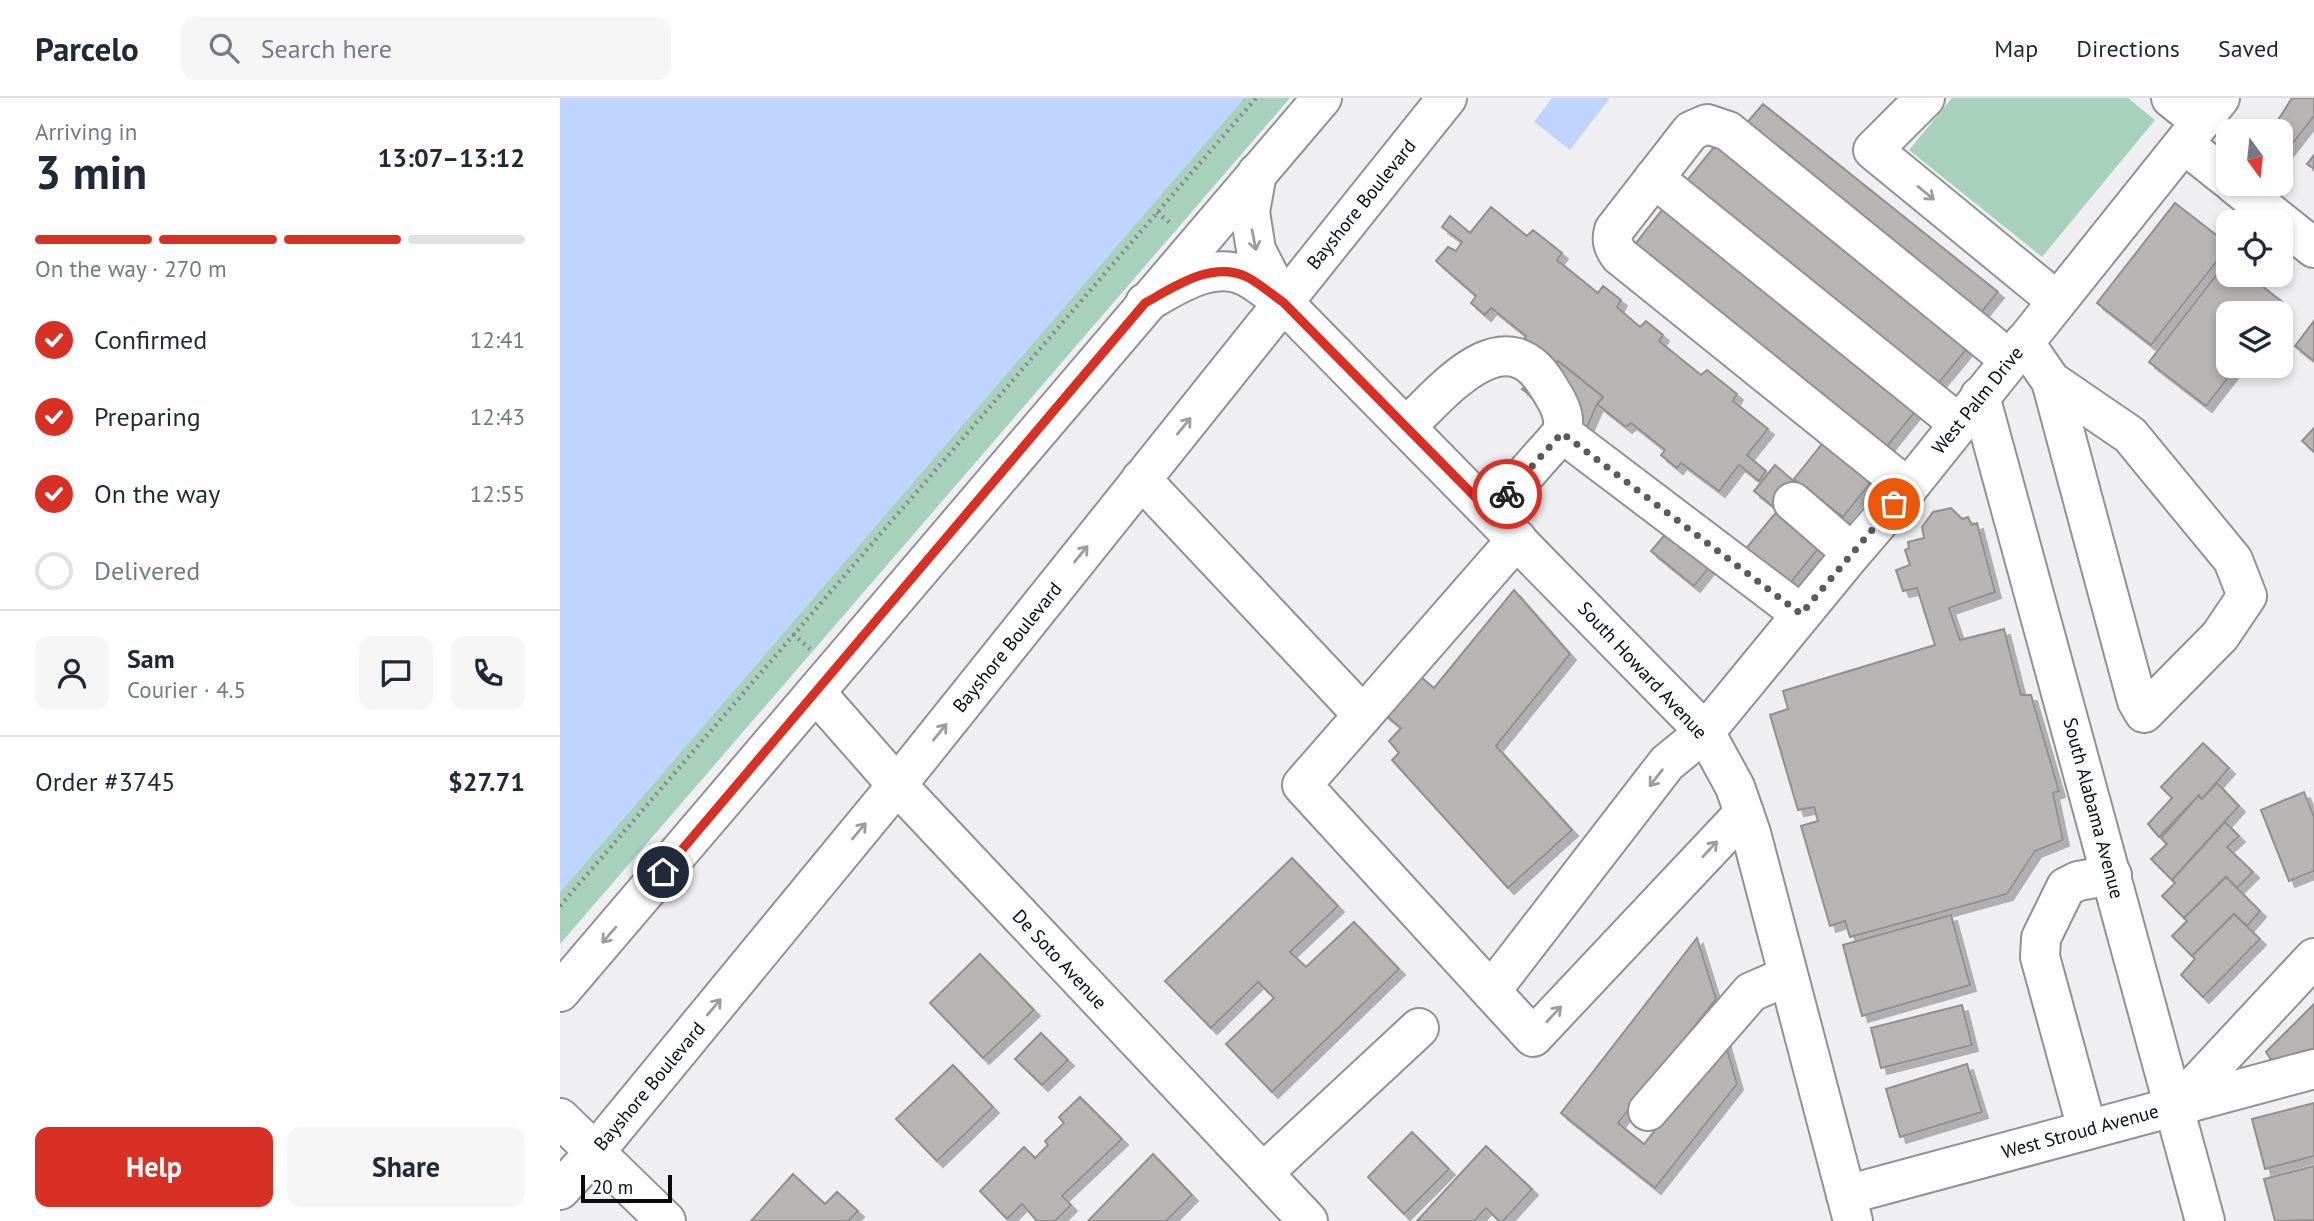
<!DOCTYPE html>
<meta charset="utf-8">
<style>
:root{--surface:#fff;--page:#f6f6f7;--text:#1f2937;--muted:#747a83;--line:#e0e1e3;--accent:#d93025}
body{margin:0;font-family:"PT Sans",sans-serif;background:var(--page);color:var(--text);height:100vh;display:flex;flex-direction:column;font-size:26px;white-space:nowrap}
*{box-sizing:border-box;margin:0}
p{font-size:23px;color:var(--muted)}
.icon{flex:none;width:38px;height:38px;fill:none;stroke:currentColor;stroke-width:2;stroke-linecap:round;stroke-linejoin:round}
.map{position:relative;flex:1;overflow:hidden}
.side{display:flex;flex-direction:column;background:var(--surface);width:560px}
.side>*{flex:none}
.needle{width:46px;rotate:165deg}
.buttons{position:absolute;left:1656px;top:21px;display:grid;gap:14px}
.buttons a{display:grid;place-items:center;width:77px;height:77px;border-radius:14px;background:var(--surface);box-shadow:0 4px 10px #0003;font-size:35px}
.scale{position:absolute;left:21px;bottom:18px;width:91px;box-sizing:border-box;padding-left:7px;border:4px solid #0b0b0c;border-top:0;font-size:19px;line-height:24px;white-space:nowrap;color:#0b0b0c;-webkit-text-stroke:5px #fcfdff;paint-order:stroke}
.pin{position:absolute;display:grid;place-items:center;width:60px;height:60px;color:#fff;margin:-30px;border:4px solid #fff;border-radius:50%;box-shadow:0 2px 7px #0007}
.courier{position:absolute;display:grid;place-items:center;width:70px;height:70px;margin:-35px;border:5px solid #d93025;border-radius:50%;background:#fff;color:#222;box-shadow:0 2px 9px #0007}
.headline em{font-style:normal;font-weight:700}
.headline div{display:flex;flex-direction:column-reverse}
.headline{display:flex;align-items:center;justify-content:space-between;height:119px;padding:0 35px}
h1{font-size:46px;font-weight:700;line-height:52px}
.bar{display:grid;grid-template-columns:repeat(4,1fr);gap:10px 7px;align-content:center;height:84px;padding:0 35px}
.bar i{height:9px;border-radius:5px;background:var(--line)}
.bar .current{background:var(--accent)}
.bar p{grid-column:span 4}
.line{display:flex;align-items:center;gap:18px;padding:0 35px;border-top:2px solid var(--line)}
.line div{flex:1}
.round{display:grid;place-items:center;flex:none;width:74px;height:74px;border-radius:14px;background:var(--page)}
ol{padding:0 35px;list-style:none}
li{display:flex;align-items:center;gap:21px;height:77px}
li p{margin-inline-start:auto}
li .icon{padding:7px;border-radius:50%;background:var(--accent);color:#fff;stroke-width:4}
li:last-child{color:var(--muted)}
li i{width:38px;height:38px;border:4px solid var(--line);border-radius:50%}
.action{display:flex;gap:14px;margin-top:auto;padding:14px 35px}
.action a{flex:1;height:80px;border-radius:14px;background:var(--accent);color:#fff;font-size:28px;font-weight:700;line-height:80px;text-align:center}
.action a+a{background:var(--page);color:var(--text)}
header{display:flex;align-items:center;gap:42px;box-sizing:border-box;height:98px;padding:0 35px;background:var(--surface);border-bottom:2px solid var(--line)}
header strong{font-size:33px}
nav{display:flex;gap:38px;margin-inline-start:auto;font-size:24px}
.search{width:490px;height:63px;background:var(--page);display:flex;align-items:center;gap:18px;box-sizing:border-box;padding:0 24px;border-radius:14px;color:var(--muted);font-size:26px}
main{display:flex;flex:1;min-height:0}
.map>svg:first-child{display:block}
</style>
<header>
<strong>Parcelo</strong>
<div class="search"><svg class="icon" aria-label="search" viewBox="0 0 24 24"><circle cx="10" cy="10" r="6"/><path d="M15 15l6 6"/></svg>Search here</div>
<nav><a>Map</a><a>Directions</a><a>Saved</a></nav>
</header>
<main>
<section class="side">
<div class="headline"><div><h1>3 min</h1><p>Arriving in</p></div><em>13:07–13:12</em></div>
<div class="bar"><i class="current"></i><i class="current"></i><i class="current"></i><i></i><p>On the way · 270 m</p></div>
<ol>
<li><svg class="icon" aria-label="check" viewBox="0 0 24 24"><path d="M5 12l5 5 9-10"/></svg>Confirmed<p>12:41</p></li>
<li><svg class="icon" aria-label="check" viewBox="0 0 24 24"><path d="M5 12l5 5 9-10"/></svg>Preparing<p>12:43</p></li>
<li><svg class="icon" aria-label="check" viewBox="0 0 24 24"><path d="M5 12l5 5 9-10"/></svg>On the way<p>12:55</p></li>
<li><i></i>Delivered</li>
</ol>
<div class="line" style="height:126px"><a class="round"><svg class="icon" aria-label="person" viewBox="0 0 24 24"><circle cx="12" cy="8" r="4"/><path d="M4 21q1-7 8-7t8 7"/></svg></a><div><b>Sam</b><p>Courier · 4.5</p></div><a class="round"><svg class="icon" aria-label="chat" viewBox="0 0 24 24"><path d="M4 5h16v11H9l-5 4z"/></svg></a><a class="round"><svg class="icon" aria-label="phone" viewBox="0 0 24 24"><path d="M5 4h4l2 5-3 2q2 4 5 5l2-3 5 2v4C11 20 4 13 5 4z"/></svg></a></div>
<div class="line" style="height:91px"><div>Order #3745</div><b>$27.71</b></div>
<div class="action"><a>Help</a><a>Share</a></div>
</section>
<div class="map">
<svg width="1754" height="1123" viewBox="0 0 1754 1123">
<defs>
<filter id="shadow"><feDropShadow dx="6" dy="6" stdDeviation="0" flood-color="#0004"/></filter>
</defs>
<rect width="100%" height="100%" fill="#efeff2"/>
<g fill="#a7d1bc">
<polygon points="684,0 730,0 0,846 0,794"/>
<polygon points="1392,0 1568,0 1595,22 1482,159 1349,52"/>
</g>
<g fill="#bfd5ff">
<polygon points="0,0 684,0 0,794"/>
<polygon points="992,0 1050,0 1010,52 974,24"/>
</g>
<g fill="#b7b5b4" stroke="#91908e" stroke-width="2" filter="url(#shadow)">
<polygon points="1732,0 1754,0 1754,18 1726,54 1720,50 1720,33 1711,33"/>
<polygon points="1203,6 1438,194 1420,216 1185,27"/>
<polygon points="1159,43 1411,246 1376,288 1124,86"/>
<polygon points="1754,57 1754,71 1747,66"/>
<polygon points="1615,105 1668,146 1668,149 1591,247 1537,205"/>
<polygon points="1106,107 1359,309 1324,352 1072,150"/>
<polygon points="931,109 967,138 973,132 1002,155 997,162 1038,195 1043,188 1061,202 1057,209 1080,229 1086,223 1103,237 1099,243 1141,277 1147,272 1177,296 1173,303 1208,331 1187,357 1206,373 1199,383 1179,367 1159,393 1121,365 1117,370 1101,357 1105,352 1071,325 1066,329 1037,306 1043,299 998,263 992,270 961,245 966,238 931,210 925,217 911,205 916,198 876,163 888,149 896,153 902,144 882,129 890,118 910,135"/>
<polygon points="1668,162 1668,177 1688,177 1725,206 1718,215 1668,215 1668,268 1677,268 1646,308 1589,264"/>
<polygon points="1754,223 1754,263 1735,248"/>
<polygon points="998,263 1043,299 1037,306 1023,338 962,291 992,270"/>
<polygon points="1754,330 1754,354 1742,343"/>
<polygon points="1266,341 1315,379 1283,419 1234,381"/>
<polygon points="1215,367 1236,385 1215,410 1194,393"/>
<polygon points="1391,410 1402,421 1408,419 1412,427 1417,425 1435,494 1389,510 1400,542 1444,531 1461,597 1471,597 1499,693 1493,695 1503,742 1475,753 1447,796 1290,839 1285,823 1270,828 1241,728 1258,723 1254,709 1238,712 1210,617 1228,611 1223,593 1375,547 1357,490 1343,493 1336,472 1350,467 1345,452 1349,450 1348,444 1364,440 1362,429 1373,414"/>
<polygon points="1219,411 1262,446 1227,489 1183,454"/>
<polygon points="1108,433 1150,468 1134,488 1091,453"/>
<polygon points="954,492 1010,556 936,648 1012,732 948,790 832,662 839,655 829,643 841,630 822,614 855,574 874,590"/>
<polygon points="1643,645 1669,670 1642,701 1639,697 1599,739 1588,726 1612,700 1601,689"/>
<polygon points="1657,685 1679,708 1612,782 1591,761 1607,746 1601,740 1638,698 1642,701"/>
<polygon points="1744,694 1754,719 1754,773 1729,783 1701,712"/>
<polygon points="1665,724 1679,738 1667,749 1693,774 1677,790 1666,779 1624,820 1602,798 1615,785 1612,782"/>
<polygon points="732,760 778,808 730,854 746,869 794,824 839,871 712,994 666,946 714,900 698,884 651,930 605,883"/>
<polygon points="1666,779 1700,813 1687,828 1674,816 1632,858 1612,838 1627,823 1624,820"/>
<polygon points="1674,816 1700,841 1643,899 1621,877 1635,861 1632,858"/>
<polygon points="1391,817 1410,887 1302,918 1283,847"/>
<polygon points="1137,840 1156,901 1058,1025 1084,1046 1165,944 1177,986 1095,1090 1001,1015"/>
<polygon points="420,856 474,912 423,960 370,905"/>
<polygon points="1754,906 1754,952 1712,963 1706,954"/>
<polygon points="1402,907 1412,947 1321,970 1311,930"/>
<polygon points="481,935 508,962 482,987 455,961"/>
<polygon points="1407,966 1422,1014 1340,1039 1326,991"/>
<polygon points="393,967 433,1009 377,1063 336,1021"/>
<polygon points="520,999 562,1041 502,1098 511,1107 495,1123 477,1123 462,1106 447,1121 420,1093 464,1049 475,1060 488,1047 485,1043 504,1025 499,1019"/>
<polygon points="1754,1005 1754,1058 1705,1071 1692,1021"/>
<polygon points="852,1034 889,1071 844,1116 808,1079"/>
<polygon points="926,1048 972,1091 943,1123 939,1123 926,1110 914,1123 857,1123"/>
<polygon points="593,1056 632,1097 606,1123 528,1123"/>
<polygon points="1754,1068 1754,1122 1715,1123 1704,1081"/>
<polygon points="233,1076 265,1106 277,1094 298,1113 288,1123 191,1123"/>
</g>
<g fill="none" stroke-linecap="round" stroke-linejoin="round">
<defs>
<g id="minor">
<polyline points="1365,0 1313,52 1497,203"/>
<polyline points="1611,0 1641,24"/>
<polyline points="1624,46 1668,81"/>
<polyline points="1094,80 1398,325"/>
<polyline points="1674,86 1754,150"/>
<polyline points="1464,244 1491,283 1577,603 1584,615 1660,538 1687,498 1673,462 1570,337 1491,283"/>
<polyline points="1420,298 1645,1123"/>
<path d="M 846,329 C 881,296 943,217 986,285 C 996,301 1007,316 1002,335 L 931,415"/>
<polyline points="1002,335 1241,516"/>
<polyline points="581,381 803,617"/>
<path d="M 1348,390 L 1060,158 C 1053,149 1051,143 1054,132 L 1131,33 L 1147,26 L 1168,33 L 1450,262"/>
<polyline points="1233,404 1292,455"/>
<polyline points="957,441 742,687 973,939 1184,715"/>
<polyline points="256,595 337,687 748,1123"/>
<polyline points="931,893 1107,665 1145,634 1292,455 1348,390 1660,0"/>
<polyline points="1616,1008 1754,860"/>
<polyline points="1088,1013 1191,894 1228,878"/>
<polyline points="0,1020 106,1123"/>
<polyline points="1527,1031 1480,859 1481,840 1506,789 1518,783 1552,777"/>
<polyline points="703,1075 859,930"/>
<polyline points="1286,1097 1754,971"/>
</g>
<g id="major">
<polyline points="697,75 690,114 696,152 720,199"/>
<path d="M 585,205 C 614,189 652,161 687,179 C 699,185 711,196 723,204 L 1145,634 L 1175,689 L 1191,735 L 1293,1123"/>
<path d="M 0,894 C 255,597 507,297 762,0"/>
<polyline points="0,1092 35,1054 337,687 887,0"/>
</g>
</defs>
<use href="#minor" stroke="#929294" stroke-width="42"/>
<use href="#major" stroke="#929294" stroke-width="42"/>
<g stroke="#868688" stroke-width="4.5" stroke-dasharray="2 5" stroke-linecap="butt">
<polyline points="597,114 610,125"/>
<polyline points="233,536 250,551"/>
<polyline points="0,808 696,0"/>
</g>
<use href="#minor" stroke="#fff" stroke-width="38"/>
<use href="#major" stroke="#fff" stroke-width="38"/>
</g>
<defs><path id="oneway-shaft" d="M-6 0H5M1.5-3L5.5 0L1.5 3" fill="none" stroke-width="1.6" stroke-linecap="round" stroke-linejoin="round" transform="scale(1.75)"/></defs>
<g stroke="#9d9d9e">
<use href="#oneway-shaft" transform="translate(1366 95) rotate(39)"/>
<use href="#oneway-shaft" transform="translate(694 142) rotate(79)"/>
<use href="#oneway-shaft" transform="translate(624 328) rotate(-51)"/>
<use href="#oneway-shaft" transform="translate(521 456) rotate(-51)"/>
<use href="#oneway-shaft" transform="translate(380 634) rotate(-51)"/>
<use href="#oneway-shaft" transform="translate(1096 680) rotate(128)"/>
<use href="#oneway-shaft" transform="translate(299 733) rotate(-50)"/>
<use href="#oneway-shaft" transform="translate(1150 751) rotate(-47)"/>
<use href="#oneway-shaft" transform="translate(49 837) rotate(131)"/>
<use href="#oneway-shaft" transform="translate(154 909) rotate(-50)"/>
<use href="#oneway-shaft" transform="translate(994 916) rotate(-47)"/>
</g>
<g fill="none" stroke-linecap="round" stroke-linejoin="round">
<polyline stroke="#5b5b5c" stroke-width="7" stroke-dasharray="0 12.6" points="947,396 1002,335 1241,516 1334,406"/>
<path stroke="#d93025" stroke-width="9" d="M 103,774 L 585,205 C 614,189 652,162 687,179 C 699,185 711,196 723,204 L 931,415 L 947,396"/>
</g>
<g text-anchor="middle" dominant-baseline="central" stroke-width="5" stroke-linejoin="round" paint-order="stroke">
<g font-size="19" fill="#0b0b0c" stroke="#fcfdff">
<text transform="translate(801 106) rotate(-51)">Bayshore Boulevard</text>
<text transform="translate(1417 302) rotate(-51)">West Palm Drive</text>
<text transform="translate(447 549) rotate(-51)">Bayshore Boulevard</text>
<text transform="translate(1083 572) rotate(47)">South Howard Avenue</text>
<text transform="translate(1534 710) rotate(75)">South Alabama Avenue</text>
<text transform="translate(500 861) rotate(47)">De Soto Avenue</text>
<text transform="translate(89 988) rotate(-50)">Bayshore Boulevard</text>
<text transform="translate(1520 1033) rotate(-15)">West Stroud Avenue</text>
</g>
</g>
</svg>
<div class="buttons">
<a><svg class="needle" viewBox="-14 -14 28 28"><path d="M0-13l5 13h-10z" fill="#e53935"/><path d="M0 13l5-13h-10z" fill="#747a83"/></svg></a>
<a><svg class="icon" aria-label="locate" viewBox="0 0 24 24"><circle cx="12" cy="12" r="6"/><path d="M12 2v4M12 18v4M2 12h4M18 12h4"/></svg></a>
<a><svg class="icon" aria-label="layers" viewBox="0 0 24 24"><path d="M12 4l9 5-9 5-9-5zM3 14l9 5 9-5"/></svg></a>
</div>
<div class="scale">20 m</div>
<div class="pin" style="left:1334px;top:406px;background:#ea580c"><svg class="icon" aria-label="bag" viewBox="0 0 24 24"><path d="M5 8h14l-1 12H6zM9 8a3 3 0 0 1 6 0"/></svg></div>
<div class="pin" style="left:103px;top:774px;background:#1f2937"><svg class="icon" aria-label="home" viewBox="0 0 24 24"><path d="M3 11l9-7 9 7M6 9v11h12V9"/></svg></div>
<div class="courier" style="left:947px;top:396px"><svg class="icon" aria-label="bike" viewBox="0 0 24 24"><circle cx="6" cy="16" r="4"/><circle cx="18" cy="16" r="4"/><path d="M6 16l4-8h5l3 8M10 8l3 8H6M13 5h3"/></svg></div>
</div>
</main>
